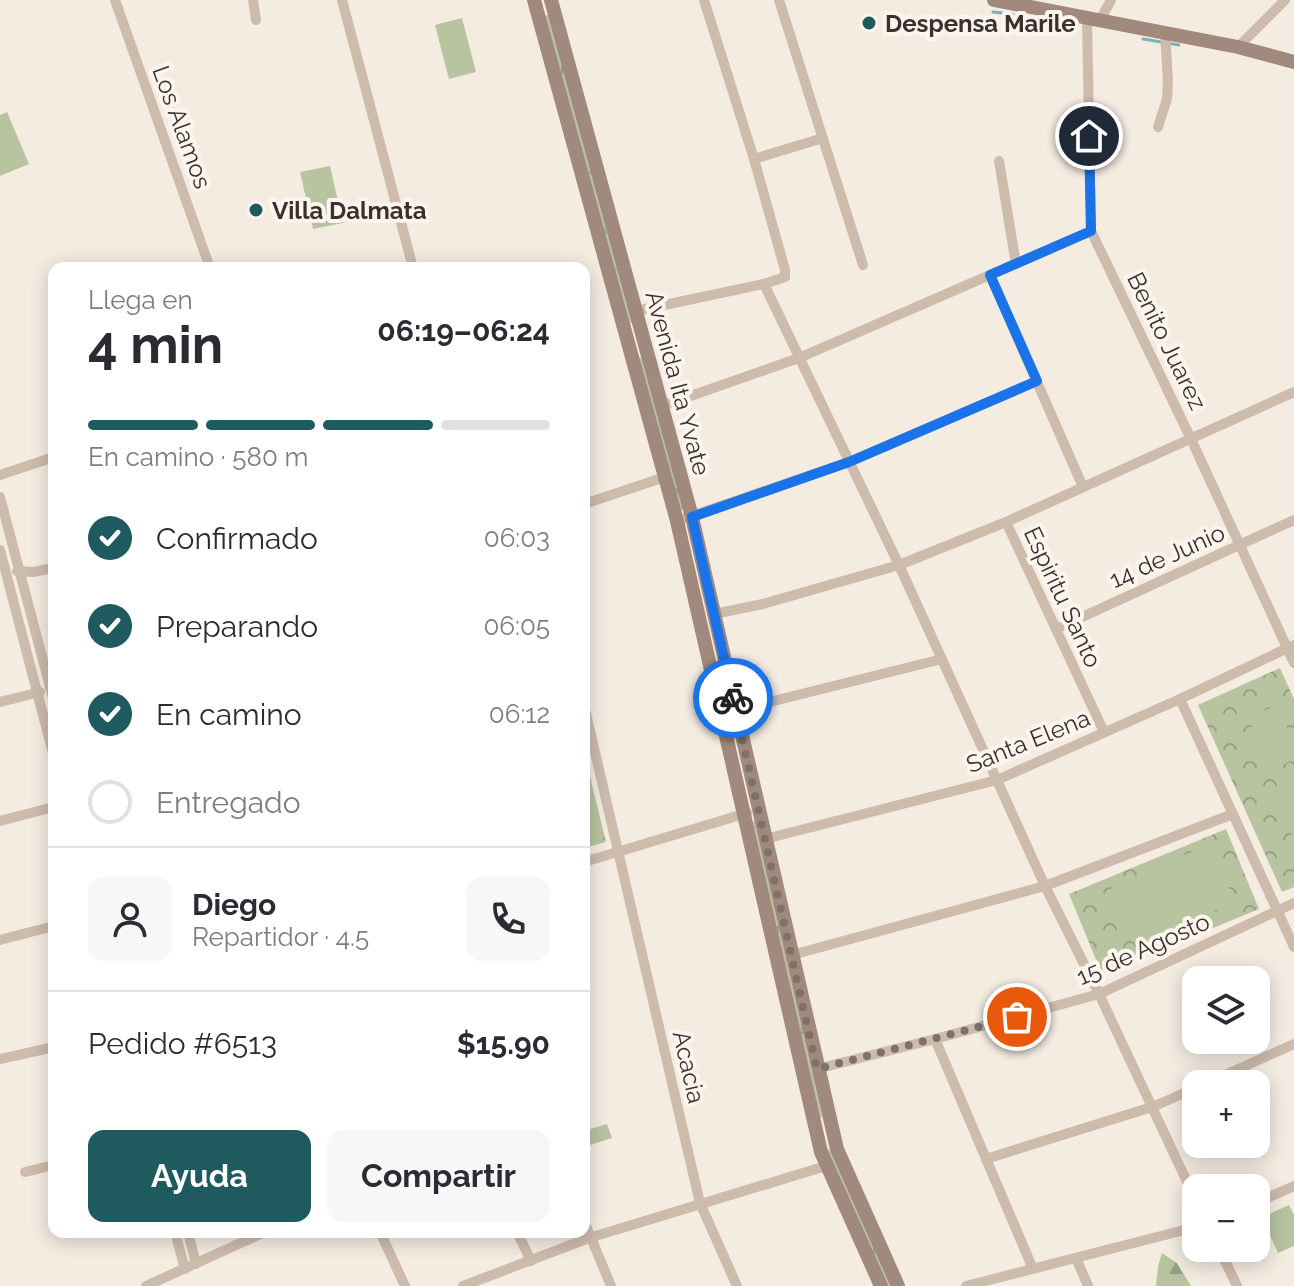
<!DOCTYPE html>
<html lang="es">
<meta charset="utf-8">
<style>
:root{--surface:#fff;--page:#f7f7f7;--text:#2b2b33;--muted:#7c7c81;--line:#e1e1e2;--accent:#1f5a5e}
body{margin:0;font-family:Raleway,sans-serif;background:var(--page);color:var(--text);height:100vh;display:flex;flex-direction:column;font-size:30px;white-space:nowrap}
*{box-sizing:border-box;margin:0}
p{font-size:26px;color:var(--muted)}
.icon{flex:none;width:44px;height:44px;fill:none;stroke:currentColor;stroke-width:2;stroke-linecap:round;stroke-linejoin:round}
.map{position:relative;flex:1;overflow:hidden}
.sheet{position:absolute;left:48px;top:262px;width:542px;height:976px;display:flex;flex-direction:column;background:var(--surface);border-radius:16px;box-shadow:0 4px 20px #0003}
.sheet>*{flex:none}
.tools{position:absolute;left:1182px;top:966px;display:grid;gap:16px}
.tools a{display:grid;place-items:center;width:88px;height:88px;border-radius:16px;background:var(--surface);box-shadow:0 4px 20px #0003;font-size:40px}
.pin{position:absolute;display:grid;place-items:center;width:68px;height:68px;color:#fff;margin:-34px;border:4px solid #fff;border-radius:50%;box-shadow:0 2px 8px #0007}
.courier{position:absolute;display:grid;place-items:center;width:80px;height:80px;margin:-40px;border:6px solid #1a73e8;border-radius:50%;background:#fff;color:#222;box-shadow:0 2px 10px #0007}
.overview em{font-style:normal;font-weight:700}
.overview div{display:flex;flex-direction:column-reverse}
.overview{display:flex;align-items:center;justify-content:space-between;height:136px;padding:0 40px}
h1{font-size:52px;font-weight:700;line-height:60px}
.bar{display:grid;grid-template-columns:repeat(4,1fr);gap:12px 8px;align-content:center;height:96px;padding:0 40px}
.bar i{height:10px;border-radius:6px;background:var(--line)}
.bar .selected{background:var(--accent)}
.bar p{grid-column:span 4}
.line{display:flex;align-items:center;gap:20px;padding:0 40px;border-top:2px solid var(--line)}
.line div{flex:1}
.round{display:grid;place-items:center;flex:none;width:84px;height:84px;border-radius:16px;background:var(--page)}
ol{padding:0 40px;list-style:none}
li{display:flex;align-items:center;gap:24px;height:88px}
li p{margin-inline-start:auto}
li .icon{padding:8px;border-radius:50%;background:var(--accent);color:#fff;stroke-width:4}
li:last-child{color:var(--muted)}
li i{width:44px;height:44px;border:4px solid var(--line);border-radius:50%}
.button{display:flex;gap:16px;margin-top:auto;padding:16px 40px}
.button a{flex:1;height:92px;border-radius:16px;background:var(--accent);color:#fff;font-size:32px;font-weight:700;line-height:92px;text-align:center}
.button a+a{background:var(--page);color:var(--text)}
.map>svg:first-child{display:block}
</style>
<div class="map">
<svg width="1294" height="1286" viewBox="0 0 1294 1286">
<defs>
<pattern id="grass-tufts" width="24" height="20" patternUnits="userSpaceOnUse" patternTransform="scale(2)"><rect width="24" height="20" fill="#b8c4a0"/><path d="M3 7l-1-3M5 7V3M7 7l1-3M15 17l-1-3M17 17v-4M19 17l1-3" fill="none" stroke="#97a083"/></pattern>
<pattern id="forest-firs" width="22" height="20" patternUnits="userSpaceOnUse" patternTransform="scale(2)"><rect width="22" height="20" fill="#b8c4a0"/><path d="M5 1l3.5 6h-7zM16 11l3.5 6h-7z" fill="#97a083"/></pattern>
<pattern id="park-crowns" width="20" height="18" patternUnits="userSpaceOnUse" patternTransform="scale(2)"><rect width="20" height="18" fill="#b8c4a0"/><path d="M2 6a3 3 0 1 1 6 0M12 15a3 3 0 1 1 6 0" fill="none" stroke="#97a083"/></pattern>
</defs>
<rect width="100%" height="100%" fill="#f4ebe1"/>
<g fill="url(#grass-tufts)">
<polygon points="546,15 548,15 633,321 632,323 630,323 545,17"/>
<polygon points="641,357 684,509 681,511 639,359"/>
<polygon points="755,821 822,1116 820,1119 753,822"/>
<polygon points="828,1149 830,1150 892,1286 887,1286 827,1151"/>
</g>
<polygon fill="url(#forest-firs)" points="1162,1253 1177,1263 1191,1286 1156,1286 1158,1266"/>
<g fill="url(#park-crowns)">
<polygon points="1280,668 1294,699 1294,887 1282,892 1198,705"/>
<polygon points="584,752 606,842 584,848"/>
<polygon points="1226,829 1259,909 1102,974 1069,894"/>
</g>
<g fill="#b8c4a0">
<polygon points="462,18 476,72 449,79 435,25"/>
<polygon points="7,112 29,164 0,176 0,115"/>
<polygon points="330,166 343,223 313,229 300,172"/>
<polygon points="1277,705 1294,744 1294,760 1271,770 1248,718"/>
<polygon points="584,780 603,840 584,846"/>
<polygon points="1294,788 1294,840 1274,797"/>
<polygon points="1209,844 1235,902 1136,946 1111,888"/>
<polygon points="607,1124 612,1138 584,1147 584,1131"/>
<polygon points="1289,1205 1294,1215 1294,1246 1278,1253 1262,1217"/>
</g>
<g fill="none" stroke-linecap="round" stroke-linejoin="round">
<g stroke="#7fb0b2" stroke-width="3">
<polyline points="993,12 1013,14"/>
<polyline points="1143,39 1179,45"/>
</g>
<g stroke="#cdbbac" stroke-width="10">
<polyline points="115,0 210,268"/>
<polyline points="253,0 256,20"/>
<polyline points="342,0 412,264"/>
<polyline points="779,0 863,265"/>
<polyline points="1087,18 1091,231 1191,439 1294,663"/>
<polyline points="1100,20 1111,0"/>
<polyline points="1238,47 1285,0"/>
<polyline points="1158,127 1167,99 1168,80 1165,33"/>
<polyline points="754,159 823,138"/>
<polyline points="999,161 1016,264"/>
<polyline points="990,275 1083,487"/>
<polyline points="764,284 899,565 1045,886 1099,994 1196,1201"/>
<polyline points="636,311 764,284 785,277 785,270 754,159 704,0"/>
<polyline points="662,406 799,358 1091,231"/>
<polyline points="0,475 54,457"/>
<polyline points="0,497 54,702"/>
<polyline points="584,504 665,477"/>
<polyline points="677,521 849,462 1037,381"/>
<polyline points="1006,522 1104,732"/>
<polyline points="0,550 54,757"/>
<polyline points="17,571 33,572 54,568"/>
<polyline points="714,614 763,604 899,565 1006,522 1294,392"/>
<polyline points="1056,629 1294,520"/>
<polyline points="1180,699 1294,947"/>
<polyline points="0,702 40,692"/>
<polyline points="584,705 700,1203 737,1286"/>
<polyline points="721,714 942,659"/>
<polyline points="0,821 54,807"/>
<polyline points="765,839 997,780 1180,699 1294,645"/>
<polyline points="584,862 747,813"/>
<polyline points="0,940 54,926"/>
<polyline points="792,955 1045,886 1233,814"/>
<polyline points="935,1039 1033,1269"/>
<polyline points="0,1059 54,1047"/>
<polyline points="817,1069 935,1039 1099,994 1294,903"/>
<polyline points="1205,1084 1294,1044"/>
<polyline points="986,1159 1152,1107 1196,1088"/>
<polyline points="25,1172 54,1165"/>
<polyline points="1256,1203 1294,1186"/>
<polyline points="584,1221 611,1286"/>
<polyline points="175,1232 185,1269"/>
<polyline points="188,1232 196,1264"/>
<polyline points="380,1232 405,1286"/>
<polyline points="517,1232 531,1261"/>
<polyline points="1219,1248 1237,1286"/>
<polyline points="1076,1258 1088,1286"/>
<polyline points="146,1286 265,1232"/>
<polyline points="463,1286 589,1238 826,1166"/>
<polyline points="966,1286 1196,1227"/>
</g>
<g stroke="#a18a7d" stroke-width="14">
<polyline points="534,0 677,521 821,1152 881,1286"/>
<polyline points="551,0 692,517 837,1149 898,1286"/>
<polyline points="994,0 1238,47 1294,62"/>
</g>
</g>
<g fill="none" stroke-linecap="round" stroke-linejoin="round">
<polyline stroke="#7c716b" stroke-width="8" stroke-dasharray="0 14.4" points="733,698 817,1069 1017,1017"/>
<polyline stroke="#1a73e8" stroke-width="10" points="733,698 692,517 849,462 1037,381 990,275 1091,231 1089,136"/>
</g>
<g fill="#1f5a5e" stroke="#fbf5ee" stroke-width="3">
<circle cx="869" cy="23" r="8"/>
<circle cx="256" cy="210" r="8"/>
</g>
<g text-anchor="middle" dominant-baseline="central" stroke-width="8" stroke-linejoin="round" paint-order="stroke">
<g font-size="24" font-weight="bold" fill="#3b302b" stroke="#fbf5ee" text-anchor="start">
<text x="885" y="23">Despensa Marile</text>
<text x="272" y="210">Villa Dalmata</text>
</g>
<g font-size="24" fill="#3b302b" stroke="#fbf5ee">
<text transform="translate(182 127) rotate(70)">Los Alamos</text>
<text transform="translate(1167 341) rotate(64)">Benito Juarez</text>
<text transform="translate(678 383) rotate(75)">Avenida Ita Yvate</text>
<text transform="translate(1167 556) rotate(-24)">14 de Junio</text>
<text transform="translate(1063 597) rotate(65)">Espiritu Santo</text>
<text transform="translate(1028 741) rotate(-22)">Santa Elena</text>
<text transform="translate(1143 949) rotate(-24)">15 de Agosto</text>
<text transform="translate(689 1067) rotate(77)">Acacia</text>
</g>
</g>
</svg>
<div class="tools">
<a><svg class="icon" aria-label="layers" viewBox="0 0 24 24"><path d="M12 4l9 5-9 5-9-5zM3 14l9 5 9-5"/></svg></a>
<a>+</a>
<a>−</a>
</div>
<div class="pin" style="left:1017px;top:1017px;background:#ea580c"><svg class="icon" aria-label="bag" viewBox="0 0 24 24"><path d="M5 8h14l-1 12H6zM9 8a3 3 0 0 1 6 0"/></svg></div>
<div class="pin" style="left:1089px;top:136px;background:#1f2937"><svg class="icon" aria-label="home" viewBox="0 0 24 24"><path d="M3 11l9-7 9 7M6 9v11h12V9"/></svg></div>
<div class="courier" style="left:733px;top:698px"><svg class="icon" aria-label="bike" viewBox="0 0 24 24"><circle cx="6" cy="16" r="4"/><circle cx="18" cy="16" r="4"/><path d="M6 16l4-8h5l3 8M10 8l3 8H6M13 5h3"/></svg></div>
<section class="sheet">
<div class="overview"><div><h1>4 min</h1><p>Llega en</p></div><em>06:19–06:24</em></div>
<div class="bar"><i class="selected"></i><i class="selected"></i><i class="selected"></i><i></i><p>En camino · 580 m</p></div>
<ol>
<li><svg class="icon" aria-label="check" viewBox="0 0 24 24"><path d="M5 12l5 5 9-10"/></svg>Confirmado<p>06:03</p></li>
<li><svg class="icon" aria-label="check" viewBox="0 0 24 24"><path d="M5 12l5 5 9-10"/></svg>Preparando<p>06:05</p></li>
<li><svg class="icon" aria-label="check" viewBox="0 0 24 24"><path d="M5 12l5 5 9-10"/></svg>En camino<p>06:12</p></li>
<li><i></i>Entregado</li>
</ol>
<div class="line" style="height:144px"><a class="round"><svg class="icon" aria-label="person" viewBox="0 0 24 24"><circle cx="12" cy="8" r="4"/><path d="M4 21q1-7 8-7t8 7"/></svg></a><div><b>Diego</b><p>Repartidor · 4.5</p></div><a class="round"><svg class="icon" aria-label="phone" viewBox="0 0 24 24"><path d="M5 4h4l2 5-3 2q2 4 5 5l2-3 5 2v4C11 20 4 13 5 4z"/></svg></a></div>
<div class="line" style="height:104px"><div>Pedido #6513</div><b>$15.90</b></div>
<div class="button"><a>Ayuda</a><a>Compartir</a></div>
</section>
</div>
